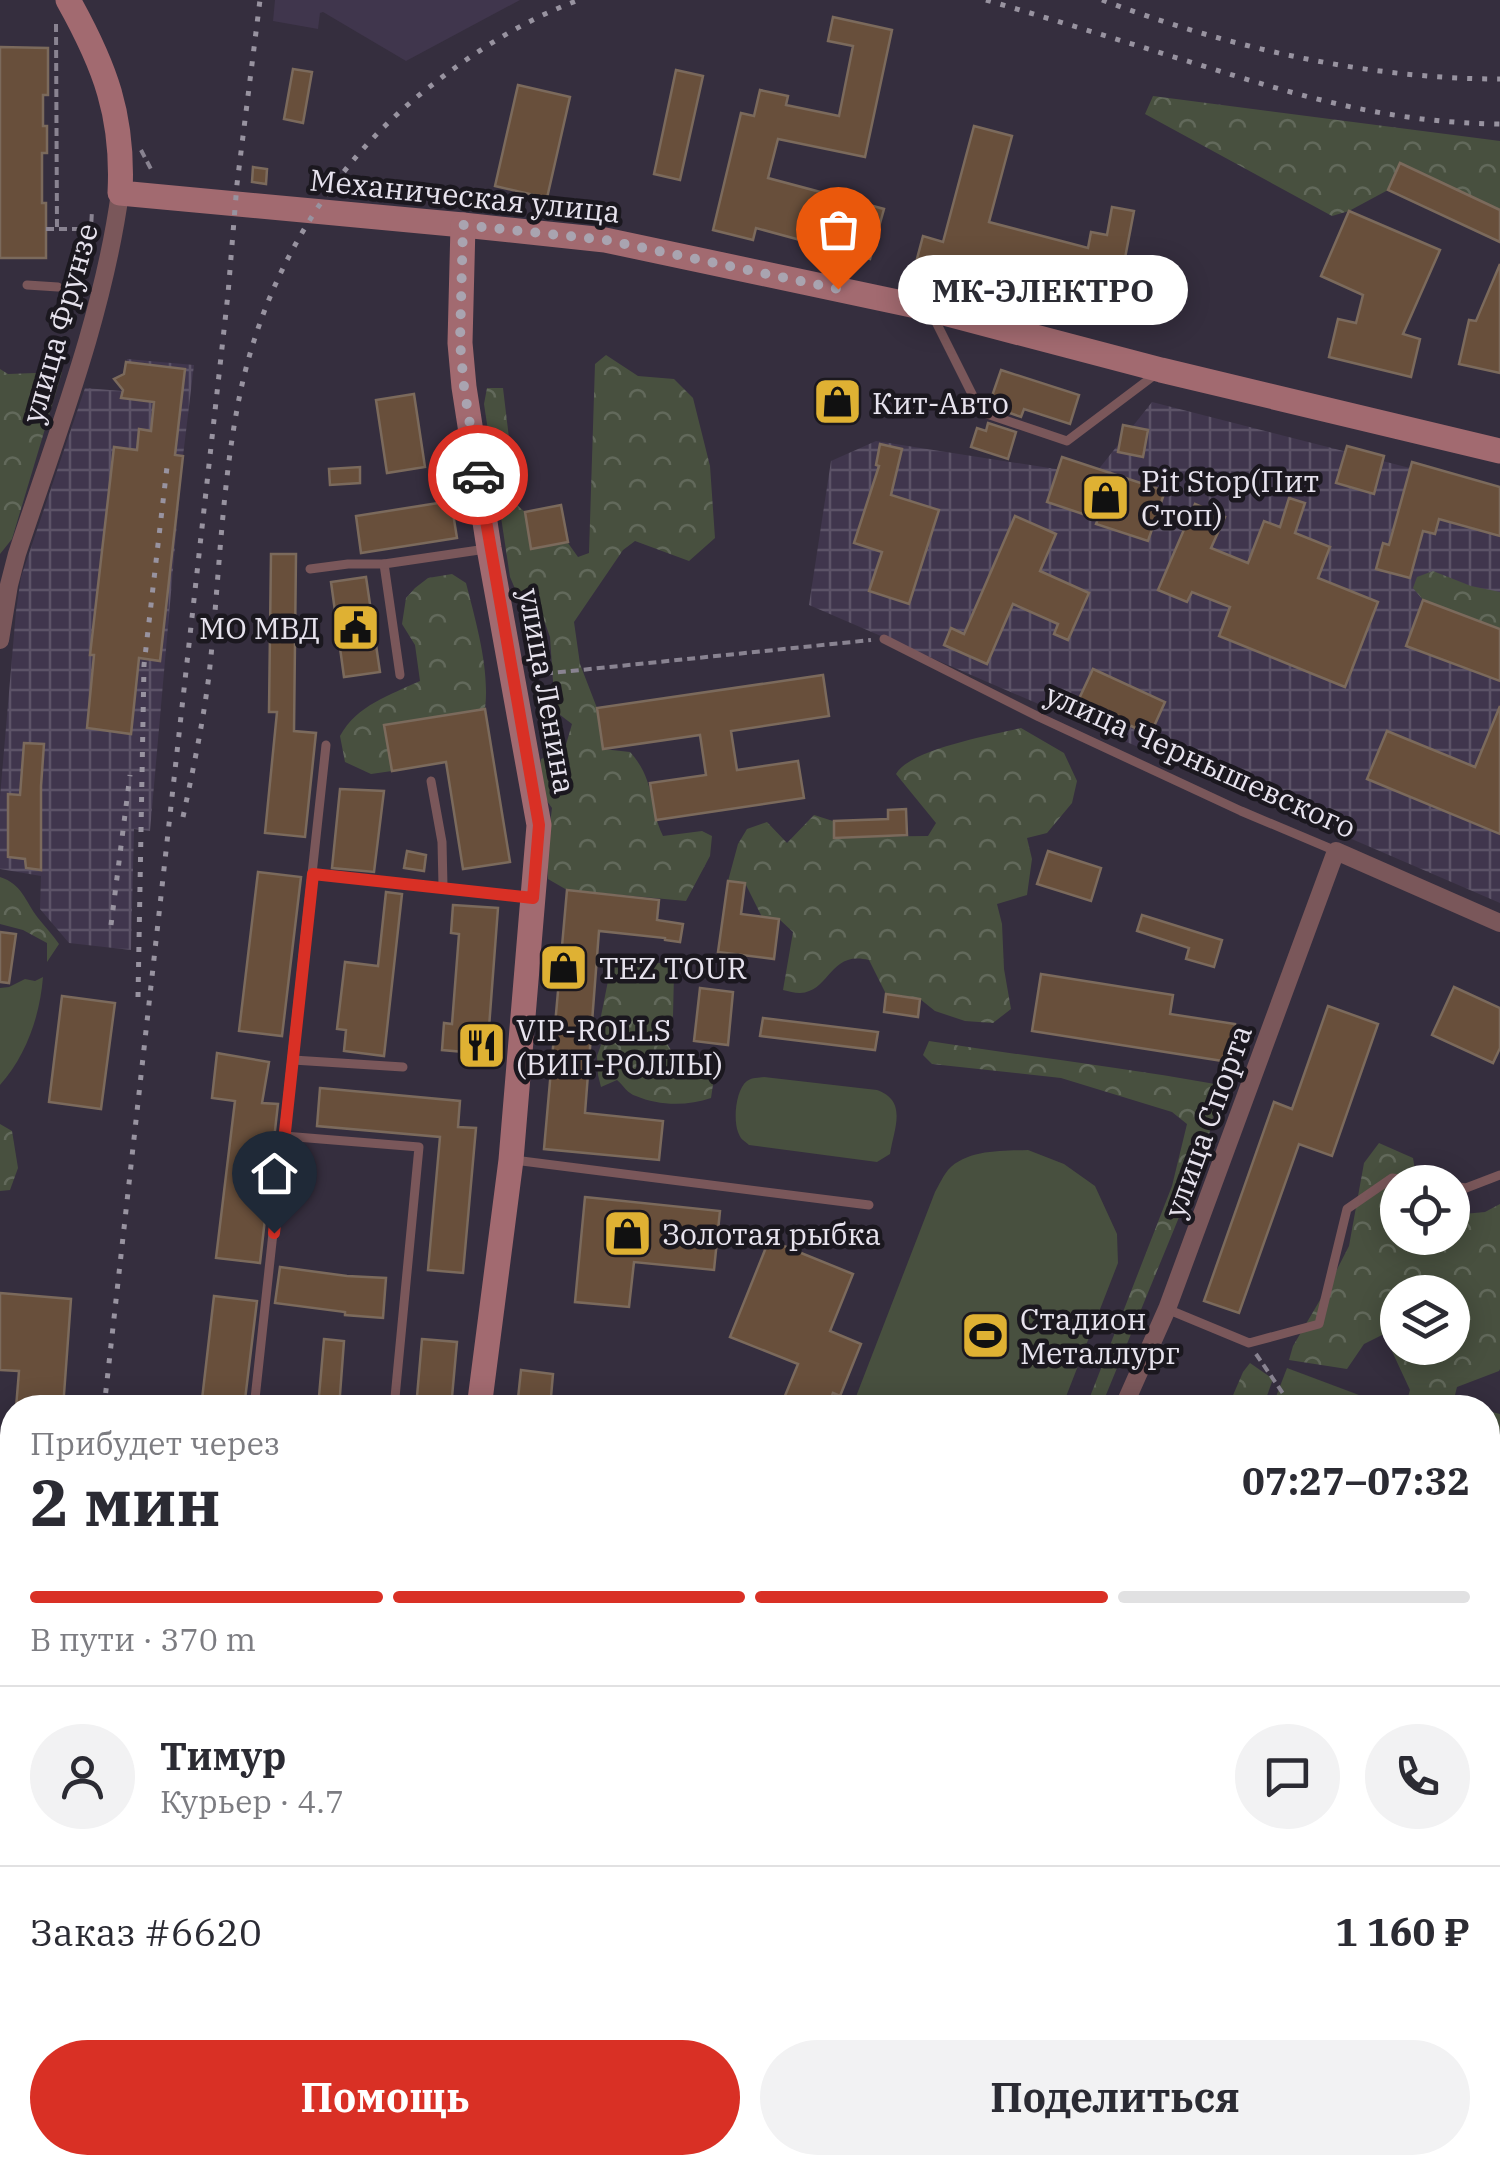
<!DOCTYPE html>
<html lang="ru">
<meta charset="utf-8">
<style>
:root{--surface:#fff;--page:#f2f2f3;--text:#2b2b33;--muted:#7c7c81;--line:#e1e1e2;--accent:#d93025}
body{margin:0;font-family:"IBM Plex Serif",serif;background:var(--page);color:var(--text);height:100vh;display:flex;flex-direction:column;font-size:38px;white-space:nowrap}
*{box-sizing:border-box;margin:0}
p{font-size:32px;color:var(--muted)}
.icon{flex:none;width:55px;height:55px;fill:none;stroke:currentColor;stroke-width:2;stroke-linecap:round;stroke-linejoin:round}
.map{position:relative;flex:1;overflow:hidden}
.drawer{position:absolute;left:0px;top:1395px;width:1500px;height:780px;display:flex;flex-direction:column;background:var(--surface);border-radius:40px 40px 0 0;box-shadow:0 5px 25px #0003}
.drawer>*{flex:none}
.tools{position:absolute;left:1380px;top:1165px;display:grid;gap:20px}
.tools a{display:grid;place-items:center;width:90px;height:90px;border-radius:50%;background:var(--surface);box-shadow:0 5px 25px #0003;font-size:50px}
.pin{position:absolute;display:grid;place-items:center;width:85px;height:85px;color:#fff;margin:-102px -42px;border-radius:50% 50% 50% 0;rotate:-45deg;box-shadow:0 0 10px #0007}
.pin .icon{rotate:45deg}
.courier{position:absolute;display:grid;place-items:center;width:100px;height:100px;margin:-50px;border:8px solid #d93025;border-radius:50%;background:#fff;color:#222;box-shadow:0 2px 12px #0007}
.bubble{position:absolute;height:70px;border-radius:35px;background:var(--surface);box-shadow:0 5px 25px #0003;font-size:32px;font-weight:700;line-height:70px;text-align:center}
.overview em{font-style:normal;font-weight:700}
.overview div{display:flex;flex-direction:column-reverse}
.overview{display:flex;align-items:center;justify-content:space-between;height:170px;padding:0 30px}
h1{font-size:65px;font-weight:700;line-height:75px}
.bar{display:grid;grid-template-columns:repeat(4,1fr);gap:15px 10px;align-content:center;height:120px;padding:0 30px}
.bar i{height:12px;border-radius:8px;background:var(--line)}
.bar .current{background:var(--accent)}
.bar p{grid-column:span 4}
.line{display:flex;align-items:center;gap:25px;padding:0 30px;border-top:2px solid var(--line)}
.line div{flex:1}
.round{display:grid;place-items:center;flex:none;width:105px;height:105px;border-radius:52px;background:var(--page)}
.action{display:flex;gap:20px;margin-top:auto;padding:20px 30px}
.action a{flex:1;height:115px;border-radius:60px;background:var(--accent);color:#fff;font-size:40px;font-weight:700;line-height:115px;text-align:center}
.action a+a{background:var(--page);color:var(--text)}
.map>svg:first-child{display:block}
</style>
<div class="map">
<svg width="1500" height="2175" viewBox="0 0 1500 2175">
<defs>
<pattern id="industrial-grid" width="8" height="8" patternUnits="userSpaceOnUse" patternTransform="scale(2.5)"><rect width="8" height="8" fill="#40364d"/><path d="M0 4h8M4 0v8" fill="none" stroke="#5c5367"/></pattern>
<pattern id="forest-crowns" width="20" height="18" patternUnits="userSpaceOnUse" patternTransform="scale(2.5)"><rect width="20" height="18" fill="#48503f"/><path d="M2 6a3 3 0 1 1 6 0M12 15a3 3 0 1 1 6 0" fill="none" stroke="#62695b"/></pattern>
</defs>
<rect width="100%" height="100%" fill="#352e3e"/>
<polygon fill="#453c4c" points="637,2162 1451,2163 1445,2175 633,2175"/>
<g fill="url(#industrial-grid)">
<polygon points="127,359 194,365 183,456 150,831 134,829 131,950 69,943 40,909 41,876 0,869 0,797 16,611 21,577 85,388 122,391 123,386 117,383 117,378 124,376"/>
<polygon points="1152,402 1500,491 1500,903 809,605 831,461 876,441 1094,475"/>
</g>
<polygon fill="#40364d" points="275,0 520,0 406,61 323,12 320,13 318,29 273,21"/>
<g fill="#48503f">
<path d="M 43,977 C 40,1016 26,1056 0,1085 L 0,988 L 9,987 L 25,979 L 35,981 Z"/>
<path d="M 764,1077 L 877,1090 C 908,1101 894,1128 890,1154 L 877,1162 L 749,1145 C 742,1139 741,1140 738,1132 C 733,1119 736,1089 747,1081 C 753,1077 758,1078 764,1077 Z"/>
<path d="M 1028,1150 L 1064,1164 L 1095,1186 L 1117,1234 L 1118,1263 L 1062,1407 L 852,1407 L 935,1192 C 939,1185 943,1176 948,1170 C 967,1149 1003,1151 1028,1150 Z"/>
<polygon points="1287,1368 1391,1407 1272,1407"/>
<polygon points="1488,1962 1500,1985 1500,2033 1488,2005"/>
</g>
<g fill="url(#forest-crowns)" fill-rule="evenodd">
<polygon points="1153,96 1500,141 1500,210 1401,164 1388,190 1349,211 1332,216 1145,114"/>
<path d="M 606,355 L 638,376 L 674,379 L 693,398 L 710,466 L 715,538 L 689,561 L 635,541 L 623,550 L 574,622 L 580,664 L 597,708 L 603,749 L 630,752 C 656,781 648,804 663,836 L 702,831 L 712,836 L 710,856 L 686,901 L 567,890 L 548,879 L 547,848 L 552,808 L 537,787 L 541,759 L 565,748 L 572,724 L 555,711 L 550,637 L 538,604 L 519,598 L 510,577 L 484,404 L 487,388 L 503,388 L 517,505 L 525,512 L 531,548 L 568,543 L 578,557 L 589,553 L 595,364 Z"/>
<polygon points="0,369 8,374 62,372 12,539 0,554"/>
<polygon points="1433,571 1471,586 1500,592 1500,629 1423,600 1413,588 1417,577"/>
<path d="M 452,574 L 466,583 C 476,622 490,670 485,709 L 385,725 L 392,771 L 371,774 L 345,762 L 340,736 C 357,705 390,695 420,681 L 415,645 L 402,624 L 406,598 L 415,588 L 428,578 Z"/>
<path d="M 1021,728 L 1064,753 L 1077,781 L 1072,803 L 1047,833 L 1027,838 L 1032,859 L 1027,895 L 997,904 L 1002,924 L 1004,969 L 1011,1009 L 993,1023 L 965,1021 L 935,1011 L 920,999 L 886,994 L 869,960 C 829,950 831,991 800,993 C 794,993 789,991 783,990 L 793,932 L 779,919 L 762,917 L 745,883 L 728,881 L 738,844 L 747,829 L 767,822 L 787,843 L 814,815 L 833,821 L 834,837 L 928,836 L 936,823 L 896,774 C 910,749 992,735 1021,728 Z"/>
<path d="M 0,877 C 22,884 25,901 38,918 C 45,927 53,935 59,944 L 47,962 L 47,943 L 23,930 L 0,924 Z"/>
<path d="M 613,956 L 666,964 L 674,973 L 673,1016 L 662,1035 L 675,1057 L 705,1061 L 714,1078 L 711,1098 C 688,1106 659,1106 636,1096 C 628,1094 623,1085 617,1080 L 601,1087 L 598,1075 L 597,1056 L 602,1042 L 600,1021 Z"/>
<path d="M 929,1041 C 1024,1056 1120,1067 1215,1084 L 1217,1098 L 1205,1154 L 1101,1407 L 1086,1407 L 1172,1186 L 1187,1124 L 1172,1112 L 1061,1078 L 932,1064 L 923,1055 Z"/>
<polygon points="0,1124 12,1131 18,1168 10,1190 0,1191"/>
<path d="M 1379,1143 L 1413,1158 L 1417,1182 L 1398,1182 L 1398,1238 L 1452,1238 L 1453,1215 L 1485,1212 L 1500,1204 L 1500,1369 L 1499,1371 L 1457,1387 L 1453,1403 L 1472,1407 L 1405,1407 L 1410,1390 L 1384,1334 L 1364,1344 L 1347,1369 L 1289,1360 L 1293,1346 L 1330,1283 L 1349,1246 L 1364,1163 ZM 1398,1292 L 1452,1292 L 1452,1348 L 1398,1348 Z"/>
<polygon points="1250,1363 1273,1379 1263,1407 1228,1407 1243,1372"/>
<polygon points="1488,1411 1500,1414 1500,1497 1488,1491"/>
<polygon points="12,1562 12,1700 0,1727 0,1614"/>
<polygon points="1488,1615 1500,1619 1500,1682 1488,1671"/>
<polygon points="12,1763 12,2009 0,2000 0,1789"/>
<polygon points="12,2072 12,2140 0,2134 0,2081 2,2076"/>
<polygon points="349,2162 438,2162 438,2163 422,2175 340,2175"/>
<path d="M 25,2163 L 83,2163 L 76,2175 C 56,2175 39,2175 25,2163 Z"/>
</g>
<g fill="#684f3b" stroke="#7b6a5c" stroke-width="2.5">
<polygon points="833,17 892,30 865,157 778,139 768,178 884,209 870,259 756,228 753,240 713,230 741,113 754,116 760,90 788,96 786,105 839,116 853,46 828,41"/>
<polygon points="0,47 48,48 48,95 43,95 43,126 47,126 47,153 42,153 42,203 46,203 46,258 0,258"/>
<polygon points="293,69 312,72 303,123 284,119"/>
<polygon points="676,70 703,76 680,180 654,174"/>
<polygon points="518,85 570,97 547,198 495,186"/>
<polygon points="974,126 1012,136 989,222 1088,248 1091,232 1107,235 1112,207 1134,211 1113,321 1061,313 913,274 923,236 943,242"/>
<polygon points="1400,163 1500,210 1500,242 1388,190"/>
<polygon points="253,167 267,169 266,184 252,182"/>
<polygon points="1349,211 1440,250 1403,334 1420,339 1411,377 1329,357 1338,319 1356,323 1363,295 1321,276"/>
<polygon points="1500,264 1500,373 1459,364 1469,320 1476,321"/>
<polygon points="126,362 185,369 175,455 183,456 160,661 139,658 131,734 87,728 94,655 90,655 114,447 137,450 139,429 151,431 154,402 121,398 123,390 114,379 124,374"/>
<polygon points="1001,370 1079,395 1070,424 1024,409 1021,417 993,407 995,401 991,399"/>
<polygon points="414,394 425,467 387,473 376,400"/>
<polygon points="988,423 1016,432 1008,459 971,447 977,428 986,431"/>
<polygon points="1123,425 1148,430 1143,457 1118,452"/>
<polygon points="880,444 902,449 891,495 939,510 909,604 869,591 882,552 854,543 879,466 876,465"/>
<polygon points="1347,446 1384,456 1374,494 1336,483"/>
<polygon points="1062,457 1165,491 1148,541 1096,524 1098,519 1047,502"/>
<polygon points="1412,462 1500,487 1500,536 1439,519 1435,534 1423,531 1410,578 1376,569 1383,543 1389,545"/>
<polygon points="360,467 360,483 330,485 329,469"/>
<polygon points="1289,498 1305,503 1295,533 1330,547 1318,578 1378,602 1345,687 1219,636 1230,607 1192,592 1187,602 1158,590 1195,504 1225,517 1211,548 1248,563 1264,521 1280,527"/>
<polygon points="451,501 457,538 361,553 356,516"/>
<polygon points="561,505 568,542 531,549 525,512"/>
<polygon points="1015,516 1056,534 1040,571 1089,593 1068,640 1054,634 1058,624 1013,604 987,664 944,645 951,628 964,634"/>
<polygon points="271,554 296,554 294,731 316,733 305,837 265,833 277,712 269,712"/>
<polygon points="366,577 380,672 344,677 331,582"/>
<polygon points="1423,600 1500,629 1500,681 1406,646"/>
<polygon points="1093,669 1165,702 1150,735 1078,701"/>
<polygon points="823,675 829,716 731,731 737,770 798,761 804,798 656,820 650,783 706,775 700,735 603,749 597,708"/>
<polygon points="1500,706 1500,834 1367,779 1387,731 1475,767"/>
<polygon points="485,709 510,862 463,869 446,762 392,771 384,725"/>
<polygon points="24,743 44,744 41,786 41,870 26,868 25,859 8,857 8,794 20,795"/>
<polygon points="340,789 384,791 374,872 332,868"/>
<polygon points="906,809 907,835 834,838 834,821 888,819 888,810"/>
<polygon points="407,851 426,855 424,871 404,868"/>
<polygon points="1048,851 1101,868 1091,901 1037,884"/>
<polygon points="258,872 301,877 282,1036 239,1031"/>
<polygon points="728,881 745,883 741,914 779,919 774,959 718,952"/>
<polygon points="567,890 659,900 657,920 683,924 680,942 665,940 665,938 599,931 585,1113 663,1121 659,1160 544,1149"/>
<polygon points="386,892 402,894 384,1056 344,1051 346,1030 337,1029 345,962 378,966"/>
<polygon points="453,905 498,908 487,1054 442,1050 444,1023 452,1024 459,934 451,933"/>
<polygon points="1142,915 1222,940 1214,967 1186,959 1189,948 1137,931"/>
<polygon points="0,932 16,934 9,983 0,982"/>
<polygon points="1041,974 1173,995 1170,1014 1235,1024 1229,1062 1032,1031"/>
<polygon points="1454,987 1500,1008 1500,1048 1493,1063 1432,1035"/>
<polygon points="700,988 733,992 728,1045 694,1041"/>
<polygon points="886,994 920,999 918,1017 884,1012"/>
<polygon points="62,996 115,1003 101,1109 49,1102"/>
<polygon points="1328,1006 1378,1024 1332,1156 1299,1144 1239,1313 1204,1301 1274,1102 1292,1109"/>
<polygon points="763,1018 878,1032 875,1050 760,1036"/>
<polygon points="217,1053 269,1062 262,1103 278,1104 260,1263 216,1258 235,1101 212,1098"/>
<polygon points="320,1088 460,1101 458,1127 476,1128 463,1273 428,1270 440,1137 317,1126"/>
<polygon points="585,1197 720,1211 714,1270 634,1262 629,1307 575,1302"/>
<polygon points="769,1240 853,1274 830,1331 861,1344 840,1396 833,1393 827,1408 780,1408 798,1364 730,1337"/>
<polygon points="280,1267 347,1276 386,1278 383,1318 345,1315 345,1312 275,1303"/>
<polygon points="0,1293 71,1299 63,1408 16,1408 19,1371 0,1370"/>
<polygon points="214,1296 257,1301 244,1408 201,1408"/>
<polygon points="324,1339 344,1341 339,1408 318,1408"/>
<polygon points="422,1339 457,1342 451,1408 416,1408"/>
<polygon points="521,1370 553,1374 550,1408 517,1408"/>
</g>
<g fill="none" stroke-linecap="round" stroke-linejoin="round">
<g stroke="#898391" stroke-width="4" stroke-dasharray="8 5" stroke-linecap="butt">
<polyline points="56,24 57,229"/>
<polyline points="141,150 153,173"/>
<polyline points="46,229 91,229 92,210"/>
<polyline points="91,244 91,229"/>
<polyline points="532,675 871,640"/>
<polyline points="1256,1354 1293,1408"/>
<polyline points="1488,1712 1500,1726"/>
<polyline points="1488,1736 1500,1733"/>
<polyline points="1454,2175 1460,2162"/>
</g>
<g stroke="#7a575a" stroke-width="9">
<polyline points="27,285 58,287"/>
<polyline points="933,316 981,412 1067,441 1156,374"/>
<polyline points="384,564 400,675"/>
<polyline points="310,569 348,564 384,564 486,549"/>
<polyline points="884,639 1039,717 1241,811 1336,851"/>
<polyline points="431,781 442,842 443,886"/>
<polyline points="313,874 530,897"/>
<polyline points="293,1060 403,1067"/>
<polyline points="284,1136 419,1147 394,1408"/>
<polyline points="514,1160 869,1205"/>
<polyline points="1452,1186 1466,1188 1500,1175"/>
<polyline points="1167,1309 1249,1343 1319,1324 1347,1209 1392,1178 1426,1182"/>
<polyline points="254,1408 326,745"/>
<polyline points="1488,2024 1500,2050"/>
<polyline points="1488,2103 1500,2073"/>
<polyline points="1488,2117 1500,2121"/>
</g>
<g stroke="#7a575a" stroke-width="18">
<path d="M 0,640 L 9,585 L 17,554 C 56,436 103,317 120,193"/>
<polyline points="1123,1408 1167,1309 1336,851 1500,923"/>
<polyline points="589,2175 592,2162"/>
</g>
<g stroke="#a26a70" stroke-width="25">
<path d="M 68,0 C 105,66 124,116 120,193 L 463,225 L 605,240 L 921,307 L 1161,370 L 1500,451"/>
<polyline points="463,225 460,343 464,387 489,548 539,825 511,1160 479,1408"/>
</g>
<g stroke="#c17980" stroke-width="28">
<polyline points="1488,1845 1500,1841"/>
<polyline points="1491,1931 1492,1897 1500,1869"/>
<polyline points="173,2175 179,2162"/>
<polyline points="1498,2175 1500,2171"/>
</g>
<g stroke="#9893a0" stroke-width="5" stroke-dasharray="5 10" stroke-linecap="butt">
<path d="M 986,0 C 1058,21 1129,43 1200,65 C 1303,97 1390,123 1500,124"/>
<path d="M 1102,0 C 1228,47 1365,79 1500,79"/>
<path d="M 183,817 C 193,770 203,723 209,675 C 219,585 221,493 238,404 C 261,282 326,170 423,92 C 471,54 521,21 579,0"/>
<polyline points="111,925 130,775"/>
<polyline points="138,997 144,665 167,467"/>
<polyline points="104,1408 228,294 237,184 260,0"/>
<polyline points="0,1758 12,1732"/>
</g>
</g>
<g fill="none" stroke-linecap="round" stroke-linejoin="round">
<polyline stroke="#a9a4b0" stroke-width="10" stroke-dasharray="0 18" points="478,475 464,387 460,342 463,225 606,240 838,289"/>
<polyline stroke="#d93025" stroke-width="12" points="274,1233 313,874 533,898 539,825 478,475"/>
</g>
<defs>
<symbol id="shop-square" viewBox="-11 -11 22 22"><rect x="-9" y="-9" width="18" height="18" rx="4" fill="#dfb133" stroke="#1b181f"/><path d="M-5-2.5h2.3a2.7 3.5 0 0 1 5.4 0H5L5.5 6h-11ZM-1.5-2.5h3a1.5 2.3 0 0 0-3 0Z" fill="#111"/></symbol>
<symbol id="civic-square" viewBox="-11 -11 22 22"><rect x="-9" y="-9" width="18" height="18" rx="4" fill="#dfb133" stroke="#1b181f"/><path d="M-.6-6.5H3V-4.5H.6V-3L4-1V1h2V6H-6V1h2V-1L-.6-3ZM-1.2 2.5V6h2.4V2.5Z" fill="#111"/></symbol>
<symbol id="restaurant-square" viewBox="-11 -11 22 22"><rect x="-9" y="-9" width="18" height="18" rx="4" fill="#dfb133" stroke="#1b181f"/><path d="M-5-6h1v4h1v-4h1v4h1v-4h1v5L-1.5 .5V6h-2V.5L-5-1ZM5-6V6H3V1.5H1.5Q1.5-4 5-6Z" fill="#111"/></symbol>
<symbol id="stadium-square" viewBox="-11 -11 22 22"><rect x="-9" y="-9" width="18" height="18" rx="4" fill="#dfb133" stroke="#1b181f"/><path d="M0-5a6.5 5 0 1 0 0 10a6.5 5 0 1 0 0-10ZM-3.5-1.8h7v3.6h-7Z" fill="#111"/></symbol>
</defs>
<g fill-rule="evenodd">
<use href="#shop-square" x="810" y="374" width="55" height="55"/>
<use href="#shop-square" x="1078" y="470" width="55" height="55"/>
<use href="#civic-square" x="328" y="600" width="55" height="55"/>
<use href="#shop-square" x="536" y="940" width="55" height="55"/>
<use href="#restaurant-square" x="454" y="1018" width="55" height="55"/>
<use href="#shop-square" x="600" y="1206" width="55" height="55"/>
<use href="#stadium-square" x="958" y="1308" width="55" height="55"/>
</g>
<g text-anchor="middle" dominant-baseline="central" stroke-width="9" stroke-linejoin="round" paint-order="stroke">
<g font-size="30" fill="#e7e3ee" stroke="#1b181f">
<text transform="translate(465 195) rotate(6)">Механическая улица</text>
<text transform="translate(59 323) rotate(-74)">улица Фрунзе</text>
<text transform="translate(548 691) rotate(80)">улица Ленина</text>
<text transform="translate(1201 760) rotate(24)">улица Чернышевского</text>
<text transform="translate(1207 1121) rotate(-70)">улица Спорта</text>
</g>
<g font-size="30" fill="#e7e3ee" stroke="#1b181f" text-anchor="start">
<text x="872" y="402">Кит-Авто</text>
<text x="1141" y="480">Pit Stop(Пит<tspan x="1141" dy="34">Стоп)</tspan></text>
<text x="320" y="627" text-anchor="end">МО МВД</text>
<text x="599" y="967">TEZ TOUR</text>
<text x="516" y="1029">VIP-ROLLS<tspan x="516" dy="34">(ВИП-РОЛЛЫ)</tspan></text>
<text x="662" y="1233">Золотая рыбка</text>
<text x="1020" y="1318">Стадион<tspan x="1020" dy="34">Металлург</tspan></text>
</g>
</g>
</svg>
<div class="tools">
<a><svg class="icon" aria-label="locate" viewBox="0 0 24 24"><circle cx="12" cy="12" r="6"/><path d="M12 2v4M12 18v4M2 12h4M18 12h4"/></svg></a>
<a><svg class="icon" aria-label="layers" viewBox="0 0 24 24"><path d="M12 4l9 5-9 5-9-5zM3 14l9 5 9-5"/></svg></a>
</div>
<div class="pin" style="left:838px;top:289px;background:#ea580c"><svg class="icon" aria-label="bag" viewBox="0 0 24 24"><path d="M5 8h14l-1 12H6zM9 8a3 3 0 0 1 6 0"/></svg></div>
<div class="pin" style="left:274px;top:1233px;background:#1f2937"><svg class="icon" aria-label="home" viewBox="0 0 24 24"><path d="M3 11l9-7 9 7M6 9v11h12V9"/></svg></div>
<div class="courier" style="left:478px;top:475px"><svg class="icon" aria-label="car" viewBox="0 0 24 24"><path d="M5 17H2v-5l4-1 3-4h7l3 4 3 1v5h-3M9 17h6M6 11h13"/><circle cx="7" cy="17" r="2"/><circle cx="17" cy="17" r="2"/></svg></div>
<div class="bubble" style="left:898px;top:255px;width:290px">МК-ЭЛЕКТРО</div>
<section class="drawer">
<div class="overview"><div><h1>2 мин</h1><p>Прибудет через</p></div><em>07:27–07:32</em></div>
<div class="bar"><i class="current"></i><i class="current"></i><i class="current"></i><i></i><p>В пути · 370 m</p></div>
<div class="line" style="height:180px"><a class="round"><svg class="icon" aria-label="person" viewBox="0 0 24 24"><circle cx="12" cy="8" r="4"/><path d="M4 21q1-7 8-7t8 7"/></svg></a><div><b>Тимур</b><p>Курьер · 4.7</p></div><a class="round"><svg class="icon" aria-label="chat" viewBox="0 0 24 24"><path d="M4 5h16v11H9l-5 4z"/></svg></a><a class="round"><svg class="icon" aria-label="phone" viewBox="0 0 24 24"><path d="M5 4h4l2 5-3 2q2 4 5 5l2-3 5 2v4C11 20 4 13 5 4z"/></svg></a></div>
<div class="line" style="height:130px"><div>Заказ #6620</div><b>1 160 ₽</b></div>
<div class="action"><a>Помощь</a><a>Поделиться</a></div>
</section>
</div>
